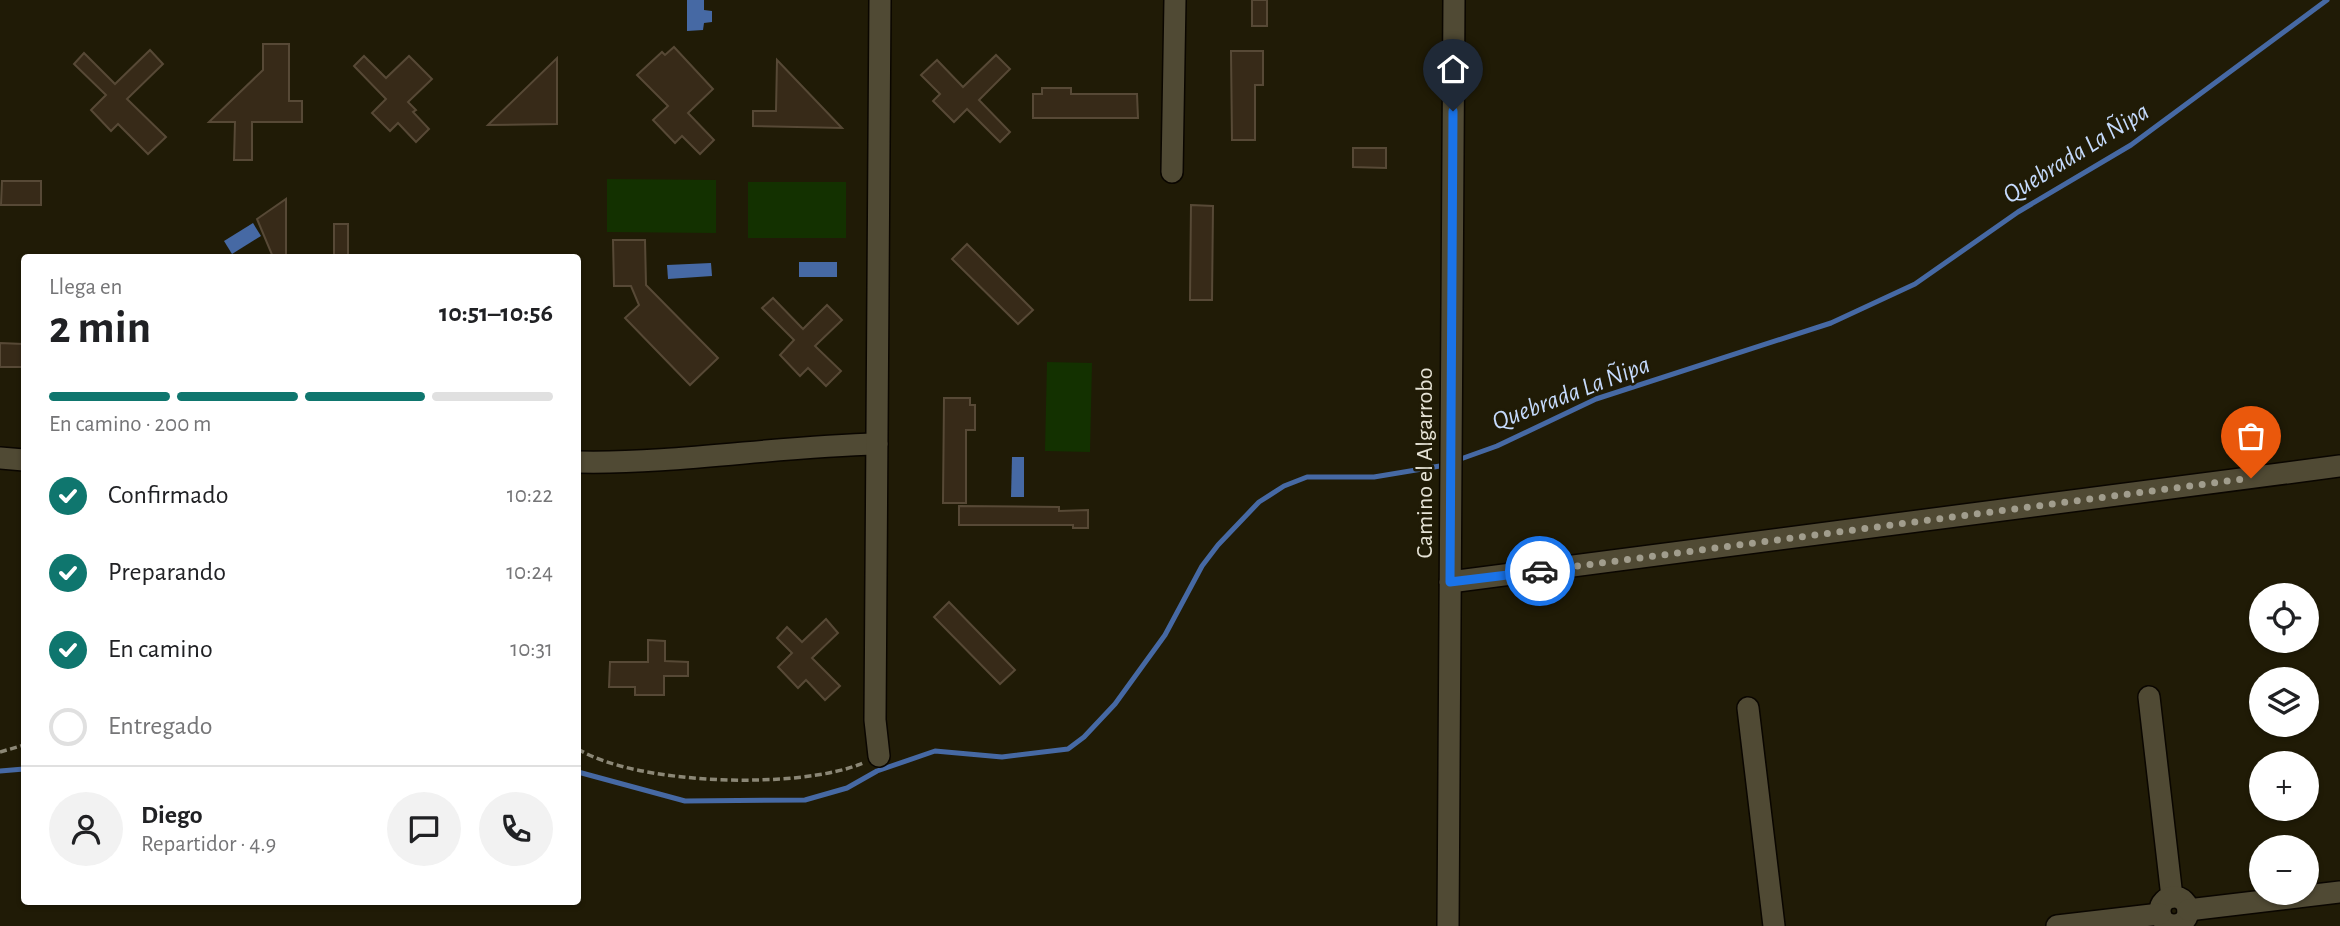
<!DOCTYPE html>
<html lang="es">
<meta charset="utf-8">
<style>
:root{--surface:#fff;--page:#f2f2f2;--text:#202124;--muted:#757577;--line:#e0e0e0;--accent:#0f766e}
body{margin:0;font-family:"Alegreya Sans",sans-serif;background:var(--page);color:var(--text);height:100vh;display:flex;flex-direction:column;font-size:26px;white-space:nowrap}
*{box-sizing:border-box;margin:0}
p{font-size:23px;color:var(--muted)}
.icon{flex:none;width:38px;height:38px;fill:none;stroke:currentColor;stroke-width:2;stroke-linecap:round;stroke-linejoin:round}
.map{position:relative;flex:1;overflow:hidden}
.drawer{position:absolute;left:21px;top:254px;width:560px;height:651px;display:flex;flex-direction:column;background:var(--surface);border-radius:7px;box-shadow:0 2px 5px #0004}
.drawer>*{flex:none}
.tools{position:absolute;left:2249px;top:583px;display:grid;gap:14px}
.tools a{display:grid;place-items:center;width:70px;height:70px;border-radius:50%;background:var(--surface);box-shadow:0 2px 5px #0004;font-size:35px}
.pin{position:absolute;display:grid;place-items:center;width:60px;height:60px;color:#fff;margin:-72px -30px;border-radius:50% 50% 50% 0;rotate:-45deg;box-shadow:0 0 7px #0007}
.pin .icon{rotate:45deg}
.courier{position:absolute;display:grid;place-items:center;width:70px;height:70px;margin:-35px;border:5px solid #1a73e8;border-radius:50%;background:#fff;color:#222;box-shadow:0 2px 9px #0007}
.headline em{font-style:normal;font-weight:700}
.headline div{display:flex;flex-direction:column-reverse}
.headline{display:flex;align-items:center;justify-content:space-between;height:119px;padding:0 28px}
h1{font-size:46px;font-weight:700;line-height:52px}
.bar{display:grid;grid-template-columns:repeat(4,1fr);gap:10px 7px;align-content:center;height:84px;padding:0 28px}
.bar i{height:9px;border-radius:5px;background:var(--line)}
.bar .selected{background:var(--accent)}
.bar p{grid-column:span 4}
.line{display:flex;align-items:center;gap:18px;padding:0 28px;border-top:2px solid var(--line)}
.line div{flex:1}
.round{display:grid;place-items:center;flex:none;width:74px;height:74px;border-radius:37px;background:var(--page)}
ol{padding:0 28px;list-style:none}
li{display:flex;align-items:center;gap:21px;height:77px}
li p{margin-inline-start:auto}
li .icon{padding:7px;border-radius:50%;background:var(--accent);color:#fff;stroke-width:4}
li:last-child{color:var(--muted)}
li i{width:38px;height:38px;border:4px solid var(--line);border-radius:50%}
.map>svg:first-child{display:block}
</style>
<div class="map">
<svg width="2340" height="926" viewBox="0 0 2340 926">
<rect width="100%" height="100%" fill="#201b06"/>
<g fill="#133100">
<polygon points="607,179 716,180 716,233 607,232"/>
<rect x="748" y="182" width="98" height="56"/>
<polygon points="1047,362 1092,363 1090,452 1045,451"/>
</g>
<g fill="#4669a4">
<polygon points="687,0 704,0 704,10 712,11 712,22 704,23 703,30 687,31"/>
<polygon points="253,223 261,236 232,254 224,241"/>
<rect x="799" y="262" width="38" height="15"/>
<polygon points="711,263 712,276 668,279 667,265"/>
<polygon points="1012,457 1024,457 1024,497 1011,497"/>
</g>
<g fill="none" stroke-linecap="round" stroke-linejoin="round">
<g stroke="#4669a4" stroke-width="5">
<polyline points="1455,461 1497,446 1596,399 1831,323 1915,284 2018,212 2131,145 2327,0"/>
<polyline points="0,771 24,769"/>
<polyline points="578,772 685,801 805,800 847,788 877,771 935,751 1002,757 1068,749 1084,737 1115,704 1165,635 1202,566 1218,545 1259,502 1284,486 1307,477 1374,477 1446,465"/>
</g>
</g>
<g fill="#372a18" stroke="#574936" stroke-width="2">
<rect x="1252" y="0" width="15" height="26"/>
<polygon points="263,44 289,44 289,101 302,101 302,122 252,122 252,160 234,160 235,122 209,122 263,70"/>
<polygon points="674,47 713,89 688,113 714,140 700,154 682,136 675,143 653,120 668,106 637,75 662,52 665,55"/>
<polygon points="150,50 163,64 127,99 166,137 148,154 118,124 111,131 91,110 106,95 74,64 84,53 115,84"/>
<polygon points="1231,51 1263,51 1263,85 1255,85 1255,140 1232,140"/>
<polygon points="996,55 1010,69 979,100 1010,132 1000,142 967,109 954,122 933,101 940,94 921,75 937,60 963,87"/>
<polygon points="364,56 386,78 409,56 432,79 408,102 416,110 413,112 429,129 416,142 398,123 390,131 372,113 386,99 354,66"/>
<polygon points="557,58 557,124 488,125"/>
<polygon points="777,60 842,128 753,126 753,111 776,111"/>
<polygon points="1042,88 1071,88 1071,94 1137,94 1138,118 1033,118 1033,94 1042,94"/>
<polygon points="1353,148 1386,148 1386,168 1353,167"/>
<polygon points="2,181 41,181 41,205 1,205"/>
<polygon points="286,199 286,257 273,257 257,219"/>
<polygon points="1191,205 1213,206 1212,300 1190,300"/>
<rect x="334" y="224" width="14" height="33"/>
<polygon points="613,240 645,240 646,285 718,358 690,385 625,318 639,305 631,286 614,286"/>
<polygon points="967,244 1033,310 1018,324 952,259"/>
<polygon points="773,298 803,329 827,305 842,320 815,346 841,371 826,386 808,368 800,376 780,355 794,340 762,308"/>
<polygon points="0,343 23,344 23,367 0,367"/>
<polygon points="944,398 970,398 970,405 975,405 975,430 966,430 966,503 943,503"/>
<polygon points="959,506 1059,507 1059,511 1088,510 1088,528 1073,528 1073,525 959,525"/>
<polygon points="949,602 1015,670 1000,684 934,617"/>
<polygon points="826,619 838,633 812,658 840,686 825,700 806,680 798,688 778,667 792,653 777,638 787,627 802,642"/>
<polygon points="648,640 665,641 665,661 688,662 688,676 664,676 664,695 635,695 635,687 609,687 610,662 648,662"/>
</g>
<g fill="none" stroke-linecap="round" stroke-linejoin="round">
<defs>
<g id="minor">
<polyline points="1172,172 1175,0"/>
<polyline points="0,458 24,460"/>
<path d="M 578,462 C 678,464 777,446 877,444"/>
<polyline points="1450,582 2340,466"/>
<polyline points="2149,697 2172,897"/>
<polyline points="1748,708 1774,926"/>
<polyline points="879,756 875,720 880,0"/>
<circle cx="2174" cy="911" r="14"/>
<polyline points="2188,910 2340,892"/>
<polyline points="1448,926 1454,0"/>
<polyline points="2057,926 2160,914"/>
</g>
</defs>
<use href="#minor" stroke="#0a0600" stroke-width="24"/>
<g stroke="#8b8776" stroke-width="3.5" stroke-dasharray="7 3.5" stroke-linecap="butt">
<path d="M 578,749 C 636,785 800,790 863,763"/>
<polyline points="0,752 24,745"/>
</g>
<use href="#minor" stroke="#504a34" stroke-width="21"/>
</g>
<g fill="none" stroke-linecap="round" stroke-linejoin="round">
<polyline stroke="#a19d8d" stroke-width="7" stroke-dasharray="0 12.6" points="1540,571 2251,478"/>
<polyline stroke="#1a73e8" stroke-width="9" points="1453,111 1450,582 1540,571"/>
</g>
<g text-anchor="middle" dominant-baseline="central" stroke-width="5" stroke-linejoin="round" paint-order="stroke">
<g font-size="24" fill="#e6e3d6" stroke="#201b06">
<text transform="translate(1425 463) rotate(-90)">Camino el Algarrobo</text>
</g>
<g font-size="26" font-style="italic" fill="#c5dafc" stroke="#201b06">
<text transform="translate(2076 153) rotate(-32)">Quebrada La Ñipa</text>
<text transform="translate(1571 393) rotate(-21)">Quebrada La Ñipa</text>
</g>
</g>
</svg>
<div class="tools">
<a><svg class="icon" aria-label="locate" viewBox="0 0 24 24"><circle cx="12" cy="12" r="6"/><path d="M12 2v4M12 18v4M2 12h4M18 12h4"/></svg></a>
<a><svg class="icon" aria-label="layers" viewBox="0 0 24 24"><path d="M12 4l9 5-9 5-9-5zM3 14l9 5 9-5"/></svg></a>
<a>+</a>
<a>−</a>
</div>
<div class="pin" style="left:2251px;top:478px;background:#ea580c"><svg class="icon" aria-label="bag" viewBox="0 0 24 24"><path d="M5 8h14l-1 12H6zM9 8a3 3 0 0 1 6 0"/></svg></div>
<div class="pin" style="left:1453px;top:111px;background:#1f2937"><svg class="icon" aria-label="home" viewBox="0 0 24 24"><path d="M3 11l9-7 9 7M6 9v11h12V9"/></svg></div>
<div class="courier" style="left:1540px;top:571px"><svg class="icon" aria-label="car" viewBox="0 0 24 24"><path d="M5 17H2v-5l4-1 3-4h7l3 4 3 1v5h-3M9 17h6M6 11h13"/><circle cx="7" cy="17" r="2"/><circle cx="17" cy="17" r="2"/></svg></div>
<section class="drawer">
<div class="headline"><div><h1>2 min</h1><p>Llega en</p></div><em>10:51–10:56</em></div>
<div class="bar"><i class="selected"></i><i class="selected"></i><i class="selected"></i><i></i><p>En camino · 200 m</p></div>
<ol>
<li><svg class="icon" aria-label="check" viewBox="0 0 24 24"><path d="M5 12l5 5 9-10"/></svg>Confirmado<p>10:22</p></li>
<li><svg class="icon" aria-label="check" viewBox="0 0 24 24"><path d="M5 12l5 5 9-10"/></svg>Preparando<p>10:24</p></li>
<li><svg class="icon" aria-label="check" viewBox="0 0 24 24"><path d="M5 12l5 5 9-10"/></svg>En camino<p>10:31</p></li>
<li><i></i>Entregado</li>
</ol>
<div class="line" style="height:126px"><a class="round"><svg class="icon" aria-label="person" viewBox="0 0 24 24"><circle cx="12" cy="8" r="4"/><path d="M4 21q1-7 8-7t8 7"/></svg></a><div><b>Diego</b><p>Repartidor · 4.9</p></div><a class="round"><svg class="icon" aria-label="chat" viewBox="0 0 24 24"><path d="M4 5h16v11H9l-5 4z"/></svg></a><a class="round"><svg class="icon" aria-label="phone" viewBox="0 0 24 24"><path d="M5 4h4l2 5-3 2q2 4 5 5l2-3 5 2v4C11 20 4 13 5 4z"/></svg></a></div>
</section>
</div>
